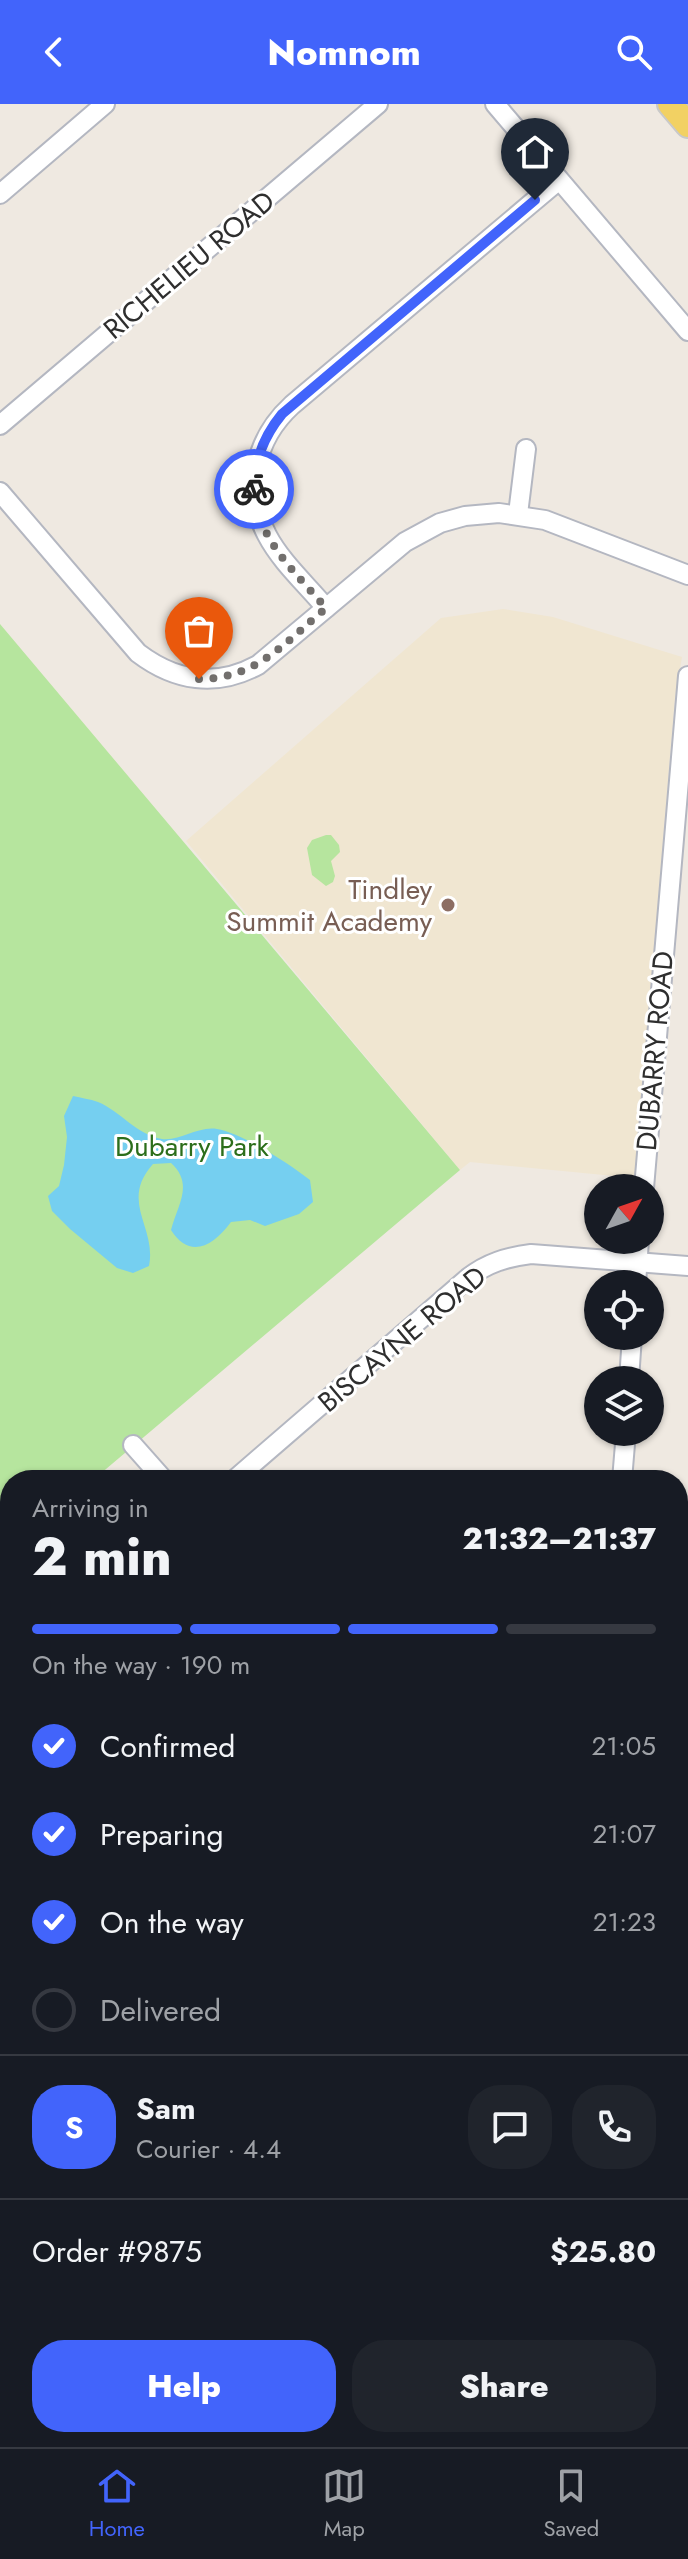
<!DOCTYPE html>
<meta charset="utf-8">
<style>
:root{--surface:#171b24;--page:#20242c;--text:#f1f3f6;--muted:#9ea1a6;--line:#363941;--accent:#4264fb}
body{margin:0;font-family:Jost,sans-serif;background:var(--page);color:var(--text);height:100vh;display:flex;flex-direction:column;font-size:30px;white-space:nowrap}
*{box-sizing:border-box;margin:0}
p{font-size:26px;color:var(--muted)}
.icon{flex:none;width:44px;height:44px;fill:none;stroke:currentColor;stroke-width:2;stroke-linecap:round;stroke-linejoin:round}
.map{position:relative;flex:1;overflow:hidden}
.panel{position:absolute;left:0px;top:1366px;width:688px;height:978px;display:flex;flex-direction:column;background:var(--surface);border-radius:32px 32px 0 0;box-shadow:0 2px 6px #0004}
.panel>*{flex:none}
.needle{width:52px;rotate:50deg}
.buttons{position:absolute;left:584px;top:1070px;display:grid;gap:16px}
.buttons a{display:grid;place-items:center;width:80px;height:80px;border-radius:50%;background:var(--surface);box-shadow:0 2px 6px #0004;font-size:40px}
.pin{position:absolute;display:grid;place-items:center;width:68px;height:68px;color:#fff;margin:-82px -34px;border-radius:50% 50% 50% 0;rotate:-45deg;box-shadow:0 0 8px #0007}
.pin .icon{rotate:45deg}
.courier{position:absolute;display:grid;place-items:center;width:80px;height:80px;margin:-40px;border:6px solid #4264fb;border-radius:50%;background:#fff;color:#222;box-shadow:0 2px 10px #0007}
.summary em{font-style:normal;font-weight:800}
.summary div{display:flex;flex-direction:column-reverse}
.summary{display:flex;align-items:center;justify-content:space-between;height:136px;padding:0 32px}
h1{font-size:52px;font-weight:800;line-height:60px}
.bar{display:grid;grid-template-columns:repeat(4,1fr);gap:12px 8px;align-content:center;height:96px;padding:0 32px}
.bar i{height:10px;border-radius:6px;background:var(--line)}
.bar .on{background:var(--accent)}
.bar p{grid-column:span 4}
.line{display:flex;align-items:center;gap:20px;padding:0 32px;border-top:2px solid var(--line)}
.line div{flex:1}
.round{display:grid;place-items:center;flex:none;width:84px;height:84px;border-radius:32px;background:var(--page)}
ol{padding:0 32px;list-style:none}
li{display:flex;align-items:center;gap:24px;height:88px}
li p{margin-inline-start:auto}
li .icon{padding:8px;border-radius:50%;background:var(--accent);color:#fff;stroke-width:4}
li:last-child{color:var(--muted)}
li i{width:44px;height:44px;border:4px solid var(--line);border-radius:50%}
.button{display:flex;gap:16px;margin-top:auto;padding:16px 32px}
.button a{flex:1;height:92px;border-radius:32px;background:var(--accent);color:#fff;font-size:32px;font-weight:800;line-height:92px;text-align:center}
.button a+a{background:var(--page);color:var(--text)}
header{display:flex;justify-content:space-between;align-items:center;height:104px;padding:0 32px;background:var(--accent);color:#fff;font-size:36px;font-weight:800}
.dock{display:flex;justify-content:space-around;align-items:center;height:112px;border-top:2px solid var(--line);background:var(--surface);font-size:22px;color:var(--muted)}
.dock a{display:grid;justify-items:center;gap:4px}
.dock .on{color:var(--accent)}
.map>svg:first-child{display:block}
</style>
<header><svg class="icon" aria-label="back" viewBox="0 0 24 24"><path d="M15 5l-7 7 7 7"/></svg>Nomnom<svg class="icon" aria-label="search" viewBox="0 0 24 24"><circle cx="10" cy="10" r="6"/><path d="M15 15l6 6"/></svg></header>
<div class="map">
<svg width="688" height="2343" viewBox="0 0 688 2343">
<rect width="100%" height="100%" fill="#efe9e1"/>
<polygon fill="#e3e1e8" points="0,1834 10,1845 10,2334 254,2334 244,2343 0,2343"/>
<polygon fill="#f0e6d1" points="503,505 553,513 682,553 675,593 635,1074 470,1058 460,1066 186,737 441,514"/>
<g fill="#b6e59e">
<polygon points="0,520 460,1066 93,1376 10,1376 10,1445 0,1454"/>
<polygon points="326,731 331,731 339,741 340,748 331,757 335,772 333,778 326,782 312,771 307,744 312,736"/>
</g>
<path fill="#75cff0" d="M 73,992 C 81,994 90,995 98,998 C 120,1007 137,1031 162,1035 C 181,1037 198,1022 217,1025 C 242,1029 290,1060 310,1076 L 313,1098 L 299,1110 L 265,1122 L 250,1116 L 231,1118 C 213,1142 190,1156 171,1126 C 178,1100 194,1080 171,1059 L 153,1060 C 119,1098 157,1123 149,1162 L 133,1169 L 117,1164 L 70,1125 L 52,1107 L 48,1092 L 59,1082 L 64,1061 L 67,1033 L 64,1012 Z"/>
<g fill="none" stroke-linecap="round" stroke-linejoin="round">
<defs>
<g id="minor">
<polyline points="495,0 688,227"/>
<polyline points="0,90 105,0"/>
<polyline points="0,321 378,0"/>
<path d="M 0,388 L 138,549 C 175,577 216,584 258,561 L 405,438 L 440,419 L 465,412 L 499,409 L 545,416 L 688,471"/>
<polyline points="518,410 526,345"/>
<path d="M 326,504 C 307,481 281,458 267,431 C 243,386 255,335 292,301 L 559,76"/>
<polyline points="644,1084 688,572"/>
<polyline points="636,1180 639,1136"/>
<polyline points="629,1276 632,1232"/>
<polyline points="133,1341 164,1376"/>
<path d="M 234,1376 L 468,1174 C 487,1159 507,1153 531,1150 L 688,1162"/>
<polyline points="622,1376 626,1328"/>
<polyline points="0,1577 10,1566"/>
<polyline points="0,1698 10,1710"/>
<polyline points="678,1713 688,1725"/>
<polyline points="678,1824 688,1816"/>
<polyline points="678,2178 688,2170"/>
<polyline points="571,2334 574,2343"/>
</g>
<g id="major">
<polyline points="670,0 688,21"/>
<polyline points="678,1994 688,1986"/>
<polyline points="678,2028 688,2020"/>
<polyline points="270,2343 280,2334"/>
<polyline points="310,2343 320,2334"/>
</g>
</defs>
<use href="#minor" stroke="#b4b7c1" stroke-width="22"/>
<use href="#major" stroke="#c9c9c9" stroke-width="28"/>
<use href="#minor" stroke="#fff" stroke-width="18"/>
<use href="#major" stroke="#f2d163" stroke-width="24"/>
</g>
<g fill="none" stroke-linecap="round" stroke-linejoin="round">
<path stroke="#726f6d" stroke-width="8" stroke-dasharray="0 14.4" d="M 199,575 C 256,575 286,538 326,504 C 296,469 256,434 254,385"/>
<path stroke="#4264fb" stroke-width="10" d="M 254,385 C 254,356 264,332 282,310 L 535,96"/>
</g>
<circle fill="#8d6e63" stroke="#fff" stroke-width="3" cx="448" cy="801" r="8"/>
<g text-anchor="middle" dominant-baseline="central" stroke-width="6" stroke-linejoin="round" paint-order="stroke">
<g font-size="28" fill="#2e2e2e" stroke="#fff">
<text transform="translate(189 161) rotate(-40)">RICHELIEU ROAD</text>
<text transform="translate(655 947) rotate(-85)">DUBARRY ROAD</text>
<text transform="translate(402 1235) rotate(-40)">BISCAYNE ROAD</text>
</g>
<g font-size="28" fill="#785e54" stroke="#fff" text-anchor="end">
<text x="432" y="785">Tindley<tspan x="432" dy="32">Summit Academy</tspan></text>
</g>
<g font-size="28" fill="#2c6e1b" stroke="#fff">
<text x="192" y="1042">Dubarry Park</text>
</g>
</g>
</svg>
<div class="buttons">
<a><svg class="needle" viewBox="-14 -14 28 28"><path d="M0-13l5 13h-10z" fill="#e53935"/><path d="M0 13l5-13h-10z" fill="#9ea1a6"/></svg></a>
<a><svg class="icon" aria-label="locate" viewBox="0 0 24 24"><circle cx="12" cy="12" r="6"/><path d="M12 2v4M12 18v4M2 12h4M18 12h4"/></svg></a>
<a><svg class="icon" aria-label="layers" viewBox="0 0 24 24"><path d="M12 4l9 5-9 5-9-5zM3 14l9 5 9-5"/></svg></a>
</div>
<div class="pin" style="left:199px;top:575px;background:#ea580c"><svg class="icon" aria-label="bag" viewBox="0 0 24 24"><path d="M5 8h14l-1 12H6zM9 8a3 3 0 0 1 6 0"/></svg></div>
<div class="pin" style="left:535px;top:96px;background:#1f2937"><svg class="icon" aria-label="home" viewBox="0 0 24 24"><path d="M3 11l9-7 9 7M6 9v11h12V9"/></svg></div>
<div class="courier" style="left:254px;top:385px"><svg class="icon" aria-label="bike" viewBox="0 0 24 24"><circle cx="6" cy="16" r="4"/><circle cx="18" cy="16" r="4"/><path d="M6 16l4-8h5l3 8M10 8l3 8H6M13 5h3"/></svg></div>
<section class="panel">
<div class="summary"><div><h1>2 min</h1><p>Arriving in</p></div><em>21:32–21:37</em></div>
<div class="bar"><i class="on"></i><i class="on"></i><i class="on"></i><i></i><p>On the way · 190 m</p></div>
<ol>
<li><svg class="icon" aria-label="check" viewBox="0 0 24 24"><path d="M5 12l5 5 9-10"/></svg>Confirmed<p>21:05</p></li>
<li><svg class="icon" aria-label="check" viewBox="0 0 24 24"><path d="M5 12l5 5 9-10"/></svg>Preparing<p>21:07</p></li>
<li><svg class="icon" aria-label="check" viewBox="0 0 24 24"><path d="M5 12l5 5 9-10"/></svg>On the way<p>21:23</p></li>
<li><i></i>Delivered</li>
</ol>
<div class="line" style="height:144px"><b class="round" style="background:var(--accent);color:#fff">S</b><div><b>Sam</b><p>Courier · 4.4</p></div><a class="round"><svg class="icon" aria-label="chat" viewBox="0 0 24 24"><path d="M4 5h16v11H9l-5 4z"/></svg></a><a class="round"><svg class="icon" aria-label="phone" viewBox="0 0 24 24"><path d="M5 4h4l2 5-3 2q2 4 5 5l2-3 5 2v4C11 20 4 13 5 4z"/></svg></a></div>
<div class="line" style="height:104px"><div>Order #9875</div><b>$25.80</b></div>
<div class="button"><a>Help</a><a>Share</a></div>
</section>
</div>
<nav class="dock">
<a class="on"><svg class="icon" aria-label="home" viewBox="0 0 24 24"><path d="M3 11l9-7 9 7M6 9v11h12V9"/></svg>Home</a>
<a><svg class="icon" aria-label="map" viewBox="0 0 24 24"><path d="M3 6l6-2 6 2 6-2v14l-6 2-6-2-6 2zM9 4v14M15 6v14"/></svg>Map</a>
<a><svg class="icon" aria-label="saved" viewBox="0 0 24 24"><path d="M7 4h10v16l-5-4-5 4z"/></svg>Saved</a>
</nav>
